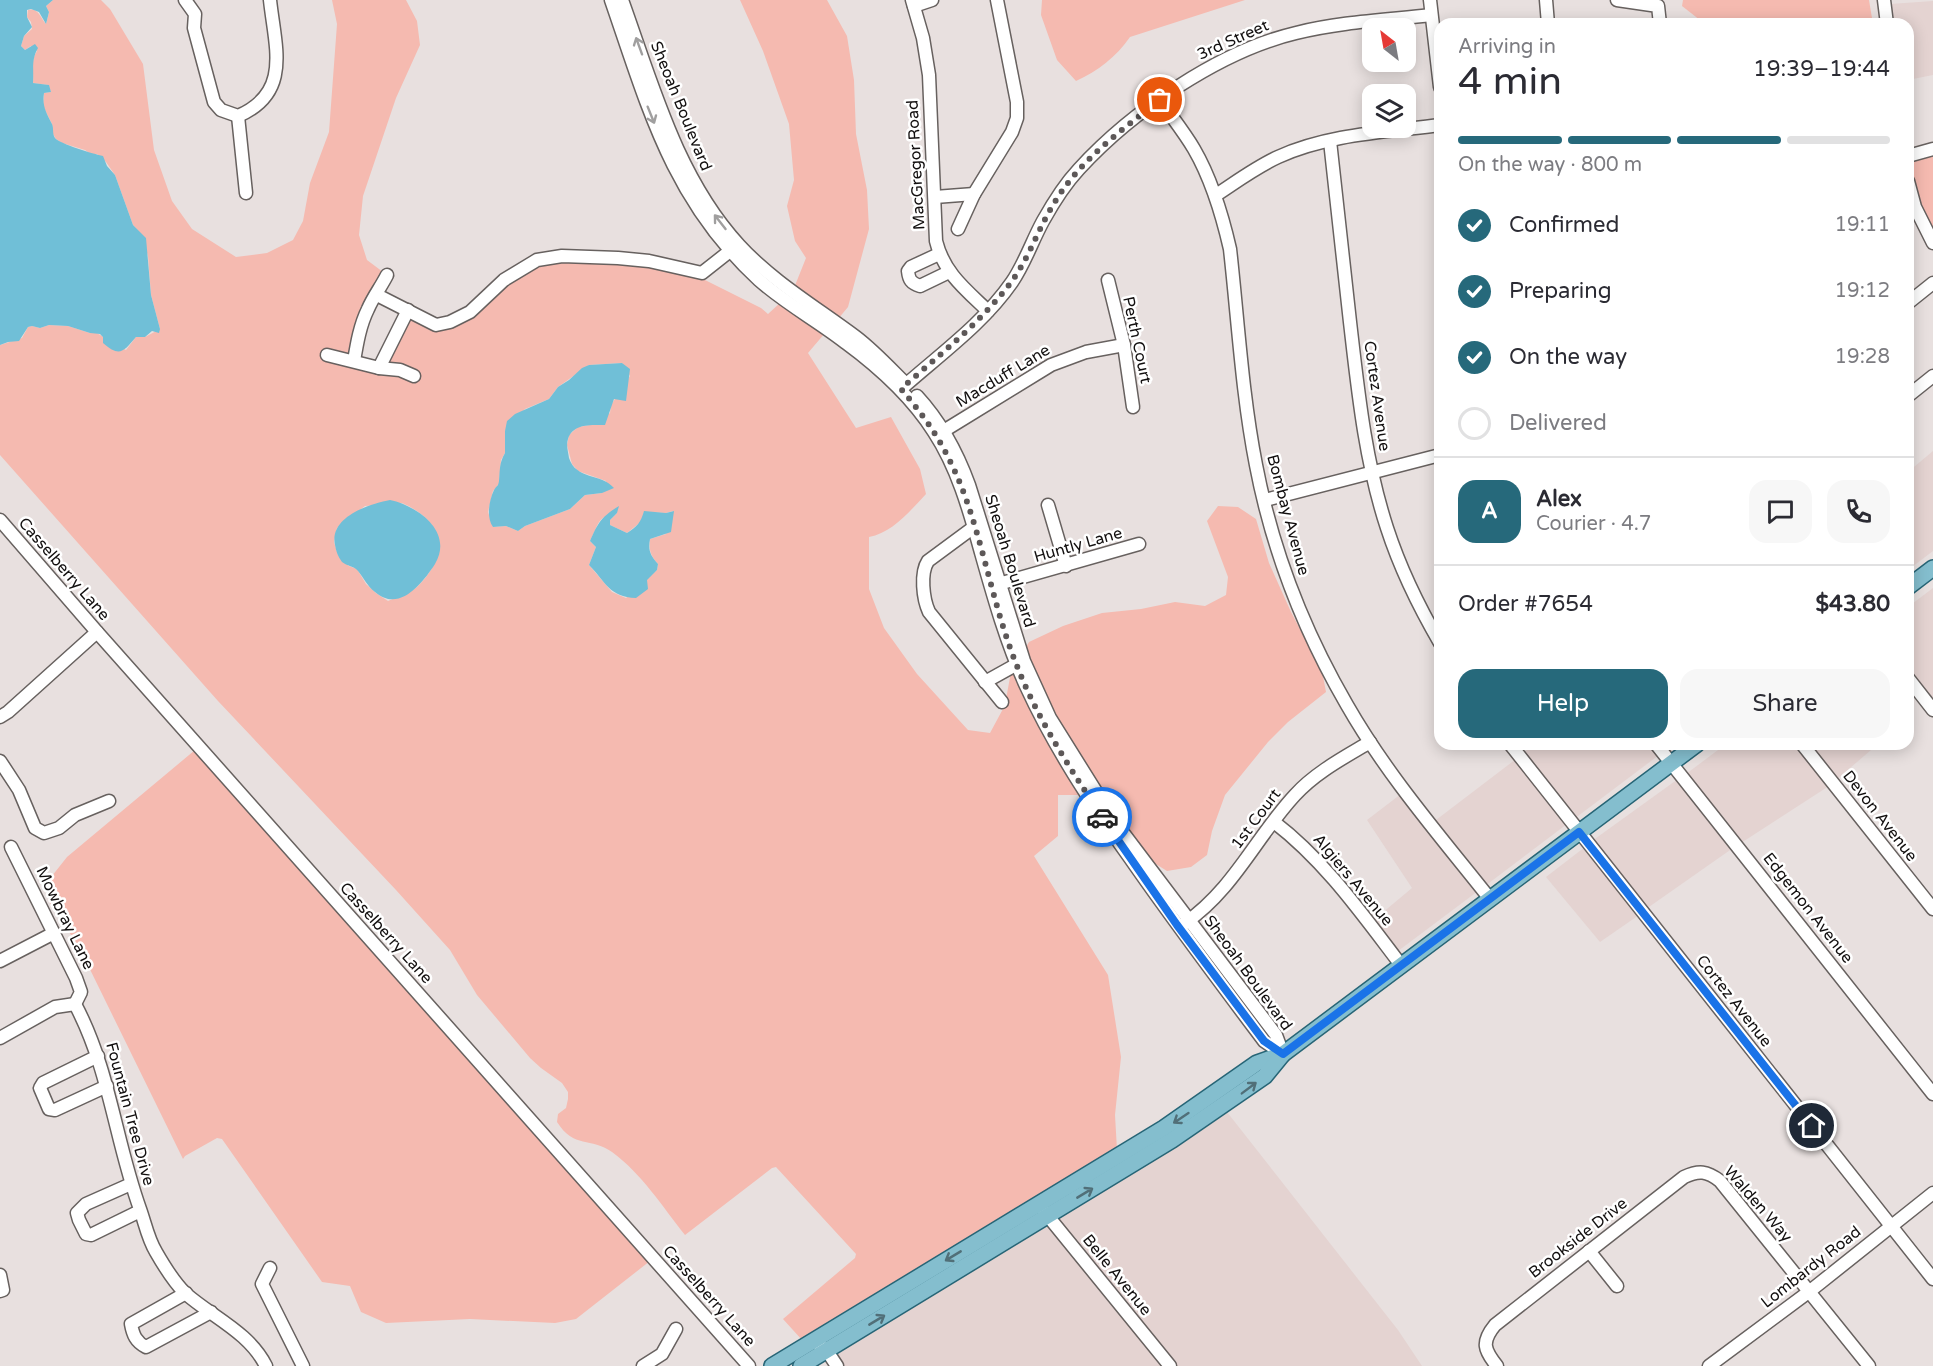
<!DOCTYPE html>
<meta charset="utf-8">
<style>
:root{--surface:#fff;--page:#f7f7f7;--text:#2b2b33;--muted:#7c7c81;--line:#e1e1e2;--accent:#26697b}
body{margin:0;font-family:"Varela Round",sans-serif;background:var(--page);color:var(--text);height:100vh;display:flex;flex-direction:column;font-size:22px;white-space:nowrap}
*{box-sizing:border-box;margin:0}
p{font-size:20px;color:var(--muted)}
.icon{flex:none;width:33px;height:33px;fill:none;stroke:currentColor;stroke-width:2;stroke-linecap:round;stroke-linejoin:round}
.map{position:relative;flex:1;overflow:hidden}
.details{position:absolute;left:1434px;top:18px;width:480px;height:732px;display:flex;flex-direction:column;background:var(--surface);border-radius:18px;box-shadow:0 3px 15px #0003}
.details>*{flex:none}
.needle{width:39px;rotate:329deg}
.tools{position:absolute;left:1362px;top:18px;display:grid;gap:12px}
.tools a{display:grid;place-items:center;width:54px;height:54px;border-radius:12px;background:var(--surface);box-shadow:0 3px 15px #0003;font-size:30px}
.pin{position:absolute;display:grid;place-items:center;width:51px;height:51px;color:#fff;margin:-26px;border:3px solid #fff;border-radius:50%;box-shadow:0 2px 6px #0007}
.courier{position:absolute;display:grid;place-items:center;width:60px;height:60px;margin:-30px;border:4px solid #1a73e8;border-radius:50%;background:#fff;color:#222;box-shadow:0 2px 8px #0007}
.overview em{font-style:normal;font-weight:600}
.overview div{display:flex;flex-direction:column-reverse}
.overview{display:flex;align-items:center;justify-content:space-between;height:102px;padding:0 24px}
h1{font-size:39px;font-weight:600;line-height:45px}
.bar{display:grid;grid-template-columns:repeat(4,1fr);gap:9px 6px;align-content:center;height:72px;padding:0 24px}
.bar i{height:8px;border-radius:4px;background:var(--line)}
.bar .current{background:var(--accent)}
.bar p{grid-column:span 4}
.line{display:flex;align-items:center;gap:15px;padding:0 24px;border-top:2px solid var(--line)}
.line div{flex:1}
.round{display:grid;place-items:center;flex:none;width:63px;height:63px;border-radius:18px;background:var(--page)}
ol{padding:0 24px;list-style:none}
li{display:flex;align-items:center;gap:18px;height:66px}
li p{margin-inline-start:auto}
li .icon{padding:6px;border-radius:50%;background:var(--accent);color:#fff;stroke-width:4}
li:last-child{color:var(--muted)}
li i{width:33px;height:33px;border:3px solid var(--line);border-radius:50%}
.primary-button{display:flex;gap:12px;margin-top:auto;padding:12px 24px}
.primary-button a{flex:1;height:69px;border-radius:18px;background:var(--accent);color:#fff;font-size:24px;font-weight:600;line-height:69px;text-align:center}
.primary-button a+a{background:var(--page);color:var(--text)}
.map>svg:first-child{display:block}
</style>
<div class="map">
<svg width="1933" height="1366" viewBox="0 0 1933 1366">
<rect width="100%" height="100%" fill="#e8e0df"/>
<g fill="#e4d3d1">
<polygon points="1933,1 1933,75 1908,80 1908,24 1892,24 1890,4"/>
<polygon points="1933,451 1933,551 1908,570 1908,472"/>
<polygon points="1933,588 1933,702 1908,671 1908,607"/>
<polygon points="1534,744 1650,744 1659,755 1574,819 1523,753"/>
<polygon points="1726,744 1796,744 1829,786 1741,843 1686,774"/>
<polygon points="1808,744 1878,744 1836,780"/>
<polygon points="1516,759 1567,824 1485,886 1422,806 1436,820"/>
<polygon points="1678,779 1733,848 1646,909 1592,841"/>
<polygon points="1401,794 1478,891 1398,951 1375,919 1412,888 1367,820"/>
<polygon points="1585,847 1639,915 1600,942 1546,877"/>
<polygon points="1227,1112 1398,1330 1422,1366 1176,1366 1057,1220 1127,1177"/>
<polygon points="1049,1225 1165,1366 842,1366 835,1355"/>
</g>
<g fill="#f5bab0" fill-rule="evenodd">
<path d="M 53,0 L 101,0 L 110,9 L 143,64 L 154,150 L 172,201 L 192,229 L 236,257 L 267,253 L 293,240 L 303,221 L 310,183 L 329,132 L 337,24 L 332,0 L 406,0 L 417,21 L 420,45 L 396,98 L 363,196 L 359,235 L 367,260 L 383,272 L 350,355 L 323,349 L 322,359 L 381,374 L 399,375 L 417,382 L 420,373 L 401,365 L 387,364 L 410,317 L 434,329 L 539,265 L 563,261 L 618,263 L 649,266 L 697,276 L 761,308 L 768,314 L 781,302 L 825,333 L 808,353 L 856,428 L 891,417 L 920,469 L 926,494 C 910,511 892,533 869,537 L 869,589 L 884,628 L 917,674 L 968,730 L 990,733 L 1004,707 L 1009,703 L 1006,699 L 1011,672 L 1014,671 L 1082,795 L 1058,795 L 1058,836 L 1034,856 L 1108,975 L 1121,1057 L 1115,1115 L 1117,1150 L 802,1340 L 783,1319 L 855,1258 L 856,1254 L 776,1167 L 772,1168 L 685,1235 C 662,1206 642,1174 612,1152 C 591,1137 574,1149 557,1122 L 558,1114 L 566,1108 L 568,1099 L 568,1092 L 562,1083 L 541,1068 L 530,1058 L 477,995 L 450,950 L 396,890 L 218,701 L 0,455 L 0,345 L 22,338 L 28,327 L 32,326 L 40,328 L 49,325 L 68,326 L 90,333 L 95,332 L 126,350 L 136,337 L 145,337 L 160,329 L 151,295 L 148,256 L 141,234 L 133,225 L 115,175 L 106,162 L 97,154 L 92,155 L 85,150 L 62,143 L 56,139 L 53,134 L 52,124 L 43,106 L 44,93 L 51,92 L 48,85 L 33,83 C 34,71 30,61 37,51 L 31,46 L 25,50 L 21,46 L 24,36 L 32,29 L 31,22 L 27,17 L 28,10 C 38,7 40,17 46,24 L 49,12 L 46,6 ZM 622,363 L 630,376 L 611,405 L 610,413 L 590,425 L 578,427 L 569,435 L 567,445 L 572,464 L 578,471 L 606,481 L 602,493 L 585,495 L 570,509 L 525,526 L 518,531 L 506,526 L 493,527 L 488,512 L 493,491 L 499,484 L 501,460 L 505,453 L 505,431 L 525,409 L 549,399 L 558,387 L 589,365 ZM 402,503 C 444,521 451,554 417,587 C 410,593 397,597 388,601 L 376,593 L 366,584 L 357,569 L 349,566 L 338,555 L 334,542 L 337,528 L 365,506 ZM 673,511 L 666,534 L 650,539 C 649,550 650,555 658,564 L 657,570 L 626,598 L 612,592 L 589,565 L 596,547 L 590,541 C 599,524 597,516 617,513 L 610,520 L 610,525 L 627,533 L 642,521 L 644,512 L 666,513 Z"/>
<polygon points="740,0 827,0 847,36 854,80 856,134 867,190 869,229 848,307 838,319 794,288 806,258 795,241 787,206 794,180 789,124 763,51"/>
<path d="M 1042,0 L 1245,0 L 1130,37 C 1116,57 1098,71 1076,81 L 1057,60 L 1041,15 Z"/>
<polygon points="1683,0 1869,0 1873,24 1705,24 1682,6"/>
<polygon points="1933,154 1933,231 1919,205 1908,161"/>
<polygon points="1218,506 1238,507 1256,519 1269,563 1291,612 1322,671 1326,692 1288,722 1268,742 1225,795 1212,831 1207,855 1191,867 1167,871 1151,861 1119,820 1054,716 1025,649 1029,642 1063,626 1102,613 1141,609 1175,602 1205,606 1226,595 1228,577 1207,521"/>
<polygon points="195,750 650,1261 576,1319 555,1323 470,1319 386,1323 361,1312 350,1286 322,1282 222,1139 217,1138 185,1156 183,1159 79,947 48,900 48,881 67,857"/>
</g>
<g fill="#70bfd7">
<path d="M 0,0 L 53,0 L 46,6 L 49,12 L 46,24 L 39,12 L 31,9 L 27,10 L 27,17 L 32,27 L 24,36 L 21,46 L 25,50 L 35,44 L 38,48 C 31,60 34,69 33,83 L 49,85 L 51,92 L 44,93 C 42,106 46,112 52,124 C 54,129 52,133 55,138 C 60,144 94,154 103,156 L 107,166 L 115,175 L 133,225 L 146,238 L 151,295 L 160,329 L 159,333 L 152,331 L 145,337 L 136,337 C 124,351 120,358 103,343 L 103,337 L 100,334 L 90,333 L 68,326 L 49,325 L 40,328 L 32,326 L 28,327 L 19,341 L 8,342 L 0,345 Z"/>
<path d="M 622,363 L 630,369 L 626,401 L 614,399 L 605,425 C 592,425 573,423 568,439 C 566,445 568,451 569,458 C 576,480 601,473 614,488 L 602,493 L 585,495 L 570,509 L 525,526 L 518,531 L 506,526 L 493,527 C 486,517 489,501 494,490 C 497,485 498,487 499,481 C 500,471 499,463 505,453 L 505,431 L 507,421 L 515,414 L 549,399 L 558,387 L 569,380 L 582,368 L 589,365 Z"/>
<path d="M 390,500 C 418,506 454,532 435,564 C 422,584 399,613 375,592 C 367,586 364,578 358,571 C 354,566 347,566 342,562 C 338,557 336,551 335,545 C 329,517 369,504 390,500 Z"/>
<path d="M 619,506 L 617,513 L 610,520 L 610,525 L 627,533 C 637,527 641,522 644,511 L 666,513 L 674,511 L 671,532 L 650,539 C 648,550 650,555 658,564 L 657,570 L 647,580 L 648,589 L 636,598 C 609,597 606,582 589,565 L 596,547 L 590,541 C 598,523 601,517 619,506 Z"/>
</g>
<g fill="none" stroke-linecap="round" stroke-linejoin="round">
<defs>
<g id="minor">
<path d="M 185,0 L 195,14 L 194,28 L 214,102 L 221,110 L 238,116 C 292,93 275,47 270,0"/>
<path d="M 611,0 C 648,107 672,200 759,280 C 786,304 818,321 846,343 C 880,368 911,396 934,432 C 957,467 969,509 980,549 C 993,595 1006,642 1026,686 C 1054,747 1091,803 1130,858 C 1173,920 1219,981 1264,1041 L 1283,1054"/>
<path d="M 622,0 C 652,83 677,178 739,245 C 773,282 816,307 856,337 C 873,350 888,366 903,381"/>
<path d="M 912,0 L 923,38 L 929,75 L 936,241 C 944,273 965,289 988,311"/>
<polyline points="1430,0 1440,87"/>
<polyline points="1546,0 1548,24"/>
<polyline points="1617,0 1658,6 1660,24"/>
<polyline points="1884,0 1887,24"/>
<polyline points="914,6 932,0"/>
<path d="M 1160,100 C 1171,116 1184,132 1194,149 C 1212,180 1222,214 1230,249 C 1238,320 1242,394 1256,465 C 1272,549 1304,631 1347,705 C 1387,775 1440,836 1490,899"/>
<polyline points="238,116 246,193"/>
<path d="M 1330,141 C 1337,201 1343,262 1350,322 C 1358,391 1365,461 1387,528 C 1400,568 1419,607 1440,643"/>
<polyline points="1908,156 1933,149"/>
<polyline points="1908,181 1915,207 1933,243"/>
<path d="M 1216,195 C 1236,182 1256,167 1278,157 C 1328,134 1387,132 1440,125"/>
<polyline points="935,197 974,194"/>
<polyline points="958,229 974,194 1012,132 1017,118 1017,102 997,0"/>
<path d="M 939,254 L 911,267 L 908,271 C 909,280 911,283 920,286 L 949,272"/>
<polyline points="1108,280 1124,345 1133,407"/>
<polyline points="377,295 436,325 450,322 470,312 504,280 537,260 562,256 618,258 649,261 702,273 735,247"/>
<polyline points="1908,303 1933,283"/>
<polyline points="327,355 379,368 400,370 414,376"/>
<path d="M 354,361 C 357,343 360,325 368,309 C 373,297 381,287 387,275"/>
<polyline points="379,368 408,310"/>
<path d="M 901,389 C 939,355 983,324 1012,282 C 1025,263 1032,241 1043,221 C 1053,203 1065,184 1079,169 C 1132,111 1220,51 1296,33 C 1340,22 1386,20 1431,15"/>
<path d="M 917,396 C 941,422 957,452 969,485 L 1024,661 L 1050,718 L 1115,822 L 1276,1035 L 1283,1054"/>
<polyline points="1908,396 1933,376"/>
<polyline points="937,435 1051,365 1086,352 1124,345"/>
<polyline points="1265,500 1440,455"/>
<polyline points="1048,505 1066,566"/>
<polyline points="0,520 97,632 749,1366"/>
<path d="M 974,527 L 928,561 C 920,573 923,599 929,612 L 1002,702"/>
<polyline points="995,585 1139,544"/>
<polyline points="1908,678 1933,710"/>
<polyline points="985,682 1021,662"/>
<polyline points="0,717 8,712 97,632"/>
<polyline points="1510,744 1933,1279"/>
<polyline points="1656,744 1933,1094"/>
<polyline points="1802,744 1933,909"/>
<polyline points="0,761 19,790 35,828 44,833 59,828 75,815 109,801"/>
<path d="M 1274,822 C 1325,861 1362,914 1401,965"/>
<polyline points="11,847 76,978 81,992 75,1004"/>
<path d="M 1185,923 C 1234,889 1256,837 1295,795 C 1316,772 1345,757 1370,742"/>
<polyline points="0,961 54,933"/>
<path d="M 75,1004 C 110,1070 115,1140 140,1209 C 145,1223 148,1239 156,1252 C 164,1266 173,1281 185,1293 C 212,1317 249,1332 266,1366"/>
<polyline points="0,1038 55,1007 75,1004"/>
<polyline points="98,1056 43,1083 40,1088 49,1109 55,1110 107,1086"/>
<polyline points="131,1184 86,1204 77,1213 79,1220 86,1234 91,1235 140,1211"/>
<polyline points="1043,1210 1170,1366"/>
<polyline points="1589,1251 1617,1286"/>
<polyline points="270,1268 262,1284 303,1366"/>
<polyline points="0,1275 3,1290 0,1291"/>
<path d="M 186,1293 L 131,1324 C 133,1335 136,1342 146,1347 L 211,1312"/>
<polyline points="820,1346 827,1351 837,1366"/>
<polyline points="643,1366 662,1354 676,1329"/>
<path d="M 1497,1366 C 1484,1350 1481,1342 1495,1325 L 1684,1177 C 1699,1170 1707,1171 1720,1181 L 1869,1366"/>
<polyline points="1709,1366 1810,1291 1933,1193"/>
</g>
<g id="major">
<polyline points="1908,587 1933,568"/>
<polyline points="772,1366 1164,1128 1257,1063 1283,1054"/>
<polyline points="801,1366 1172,1140 1265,1076 1283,1054 1697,744"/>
</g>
</defs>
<use href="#minor" stroke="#67615f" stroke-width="15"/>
<use href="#major" stroke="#276576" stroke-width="18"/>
<use href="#minor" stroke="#fff" stroke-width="12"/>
<use href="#major" stroke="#84bece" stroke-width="15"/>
</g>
<defs><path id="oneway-shaft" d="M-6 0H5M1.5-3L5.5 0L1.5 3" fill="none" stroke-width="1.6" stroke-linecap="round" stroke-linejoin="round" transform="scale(1.5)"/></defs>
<g stroke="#a09f9f">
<use href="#oneway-shaft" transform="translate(639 46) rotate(-110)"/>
<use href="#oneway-shaft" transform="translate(651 115) rotate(68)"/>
<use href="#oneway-shaft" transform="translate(720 222) rotate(-128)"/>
</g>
<g stroke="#516f78">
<use href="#oneway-shaft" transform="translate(1249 1088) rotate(-37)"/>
<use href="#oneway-shaft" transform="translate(1181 1118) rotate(146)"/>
<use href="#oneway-shaft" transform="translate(1085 1193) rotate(-31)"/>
<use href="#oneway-shaft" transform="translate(953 1256) rotate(149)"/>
<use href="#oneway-shaft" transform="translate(877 1320) rotate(-31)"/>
</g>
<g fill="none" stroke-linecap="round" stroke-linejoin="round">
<path stroke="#5d5858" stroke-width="6" stroke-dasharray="0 10.8" d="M 1102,817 C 1070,768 1038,720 1017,666 C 990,600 981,523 950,461 C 937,434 920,411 901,389 C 939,355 978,325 1009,285 C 1030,258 1039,225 1058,197 C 1083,158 1123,129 1160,100"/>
<polyline stroke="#1a73e8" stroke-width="8" points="1102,817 1177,925 1264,1041 1283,1054 1579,832 1812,1126"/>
</g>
<g text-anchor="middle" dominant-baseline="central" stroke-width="5" stroke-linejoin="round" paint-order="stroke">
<g font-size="16" fill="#120f0f" stroke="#fff">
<text transform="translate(1233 40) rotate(-24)">3rd Street</text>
<text transform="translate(681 106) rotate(68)">Sheoah Boulevard</text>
<text transform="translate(916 165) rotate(-93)">MacGregor Road</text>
<text transform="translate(1137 340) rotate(78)">Perth Court</text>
<text transform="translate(1003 376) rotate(-31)">Macduff Lane</text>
<text transform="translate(1377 396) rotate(82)">Cortez Avenue</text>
<text transform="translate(1288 515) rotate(75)">Bombay Avenue</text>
<text transform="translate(1078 545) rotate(-16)">Huntly Lane</text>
<text transform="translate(1010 561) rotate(73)">Sheoah Boulevard</text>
<text transform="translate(64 569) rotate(49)">Casselberry Lane</text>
<text transform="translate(1880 816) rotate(52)">Devon Avenue</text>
<text transform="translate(1256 819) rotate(-53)">1st Court</text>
<text transform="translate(1353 880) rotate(50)">Algiers Avenue</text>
<text transform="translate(1808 908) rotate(52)">Edgemon Avenue</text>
<text transform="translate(65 918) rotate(64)">Mowbray Lane</text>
<text transform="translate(386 933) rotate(48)">Casselberry Lane</text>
<text transform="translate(1248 973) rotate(54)">Sheoah Boulevard</text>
<text transform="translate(1734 1001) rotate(52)">Cortez Avenue</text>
<text transform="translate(130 1114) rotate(75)">Fountain Tree Drive</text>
<text transform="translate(1758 1204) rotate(49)">Walden Way</text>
<text transform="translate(1578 1238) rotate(-38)">Brookside Drive</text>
<text transform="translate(1811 1267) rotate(-38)">Lombardy Road</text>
<text transform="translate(1117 1275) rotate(51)">Belle Avenue</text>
<text transform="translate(709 1296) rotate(48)">Casselberry Lane</text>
</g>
</g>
</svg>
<div class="tools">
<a><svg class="needle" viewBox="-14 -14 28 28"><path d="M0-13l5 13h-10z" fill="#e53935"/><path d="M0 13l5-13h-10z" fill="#7c7c81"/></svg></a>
<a><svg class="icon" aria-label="layers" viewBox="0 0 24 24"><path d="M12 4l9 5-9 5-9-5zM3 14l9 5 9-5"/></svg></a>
</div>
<div class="pin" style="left:1160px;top:100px;background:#ea580c"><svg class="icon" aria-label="bag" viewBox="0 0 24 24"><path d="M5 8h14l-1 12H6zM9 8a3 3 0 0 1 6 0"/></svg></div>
<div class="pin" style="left:1812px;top:1126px;background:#1f2937"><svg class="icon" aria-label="home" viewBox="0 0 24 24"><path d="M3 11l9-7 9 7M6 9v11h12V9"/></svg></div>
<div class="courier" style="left:1102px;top:817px"><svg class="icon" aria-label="car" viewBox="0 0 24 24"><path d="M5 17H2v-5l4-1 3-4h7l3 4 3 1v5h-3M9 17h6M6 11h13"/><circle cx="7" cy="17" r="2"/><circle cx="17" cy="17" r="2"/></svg></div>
<section class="details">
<div class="overview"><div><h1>4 min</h1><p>Arriving in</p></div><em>19:39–19:44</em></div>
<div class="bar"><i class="current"></i><i class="current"></i><i class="current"></i><i></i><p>On the way · 800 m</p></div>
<ol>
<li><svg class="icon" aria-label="check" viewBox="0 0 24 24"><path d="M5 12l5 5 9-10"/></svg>Confirmed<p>19:11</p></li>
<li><svg class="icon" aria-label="check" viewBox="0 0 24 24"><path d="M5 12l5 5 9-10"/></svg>Preparing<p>19:12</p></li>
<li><svg class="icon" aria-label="check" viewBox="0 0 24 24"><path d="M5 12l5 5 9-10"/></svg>On the way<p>19:28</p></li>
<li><i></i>Delivered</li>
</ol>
<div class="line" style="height:108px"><b class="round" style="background:var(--accent);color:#fff">A</b><div><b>Alex</b><p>Courier · 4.7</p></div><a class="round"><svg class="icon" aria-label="chat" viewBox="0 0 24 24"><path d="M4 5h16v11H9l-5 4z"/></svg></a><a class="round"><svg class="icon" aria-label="phone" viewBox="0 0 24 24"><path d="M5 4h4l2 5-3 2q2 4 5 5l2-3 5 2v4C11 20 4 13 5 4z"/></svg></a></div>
<div class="line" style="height:78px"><div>Order #7654</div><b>$43.80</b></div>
<div class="primary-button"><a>Help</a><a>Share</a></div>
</section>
</div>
